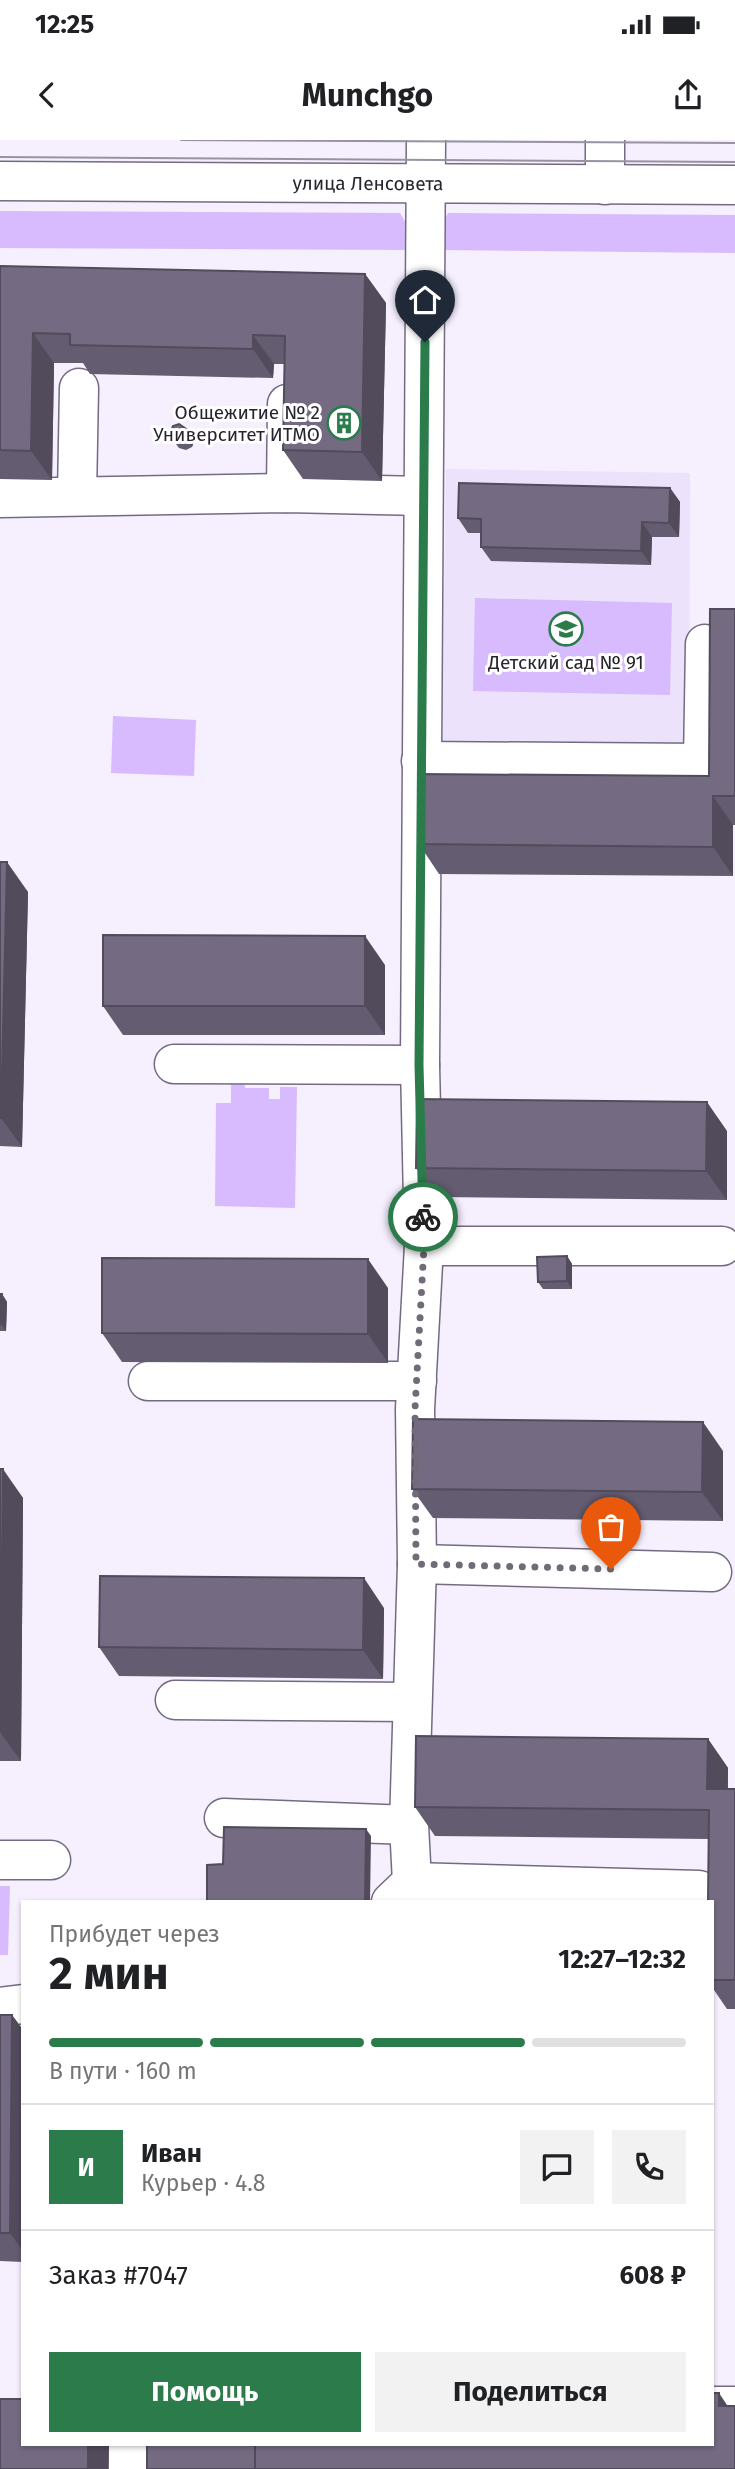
<!DOCTYPE html>
<html lang="ru">
<meta charset="utf-8">
<style>
:root{--surface:#fff;--page:#f2f2f2;--text:#202124;--muted:#757577;--line:#e0e0e0;--accent:#2b7b4b}
body{margin:0;font-family:"Fira Sans",sans-serif;background:var(--page);color:var(--text);height:100vh;display:flex;flex-direction:column;font-size:26px;white-space:nowrap}
*{box-sizing:border-box;margin:0}
p{font-size:23px;color:var(--muted)}
.icon{flex:none;width:38px;height:38px;fill:none;stroke:currentColor;stroke-width:2;stroke-linecap:round;stroke-linejoin:round}
.map{position:relative;flex:1;overflow:hidden}
.panel{position:absolute;left:21px;top:1760px;width:693px;height:546px;display:flex;flex-direction:column;background:var(--surface);border-radius:0px;box-shadow:0 2px 5px #0004}
.panel>*{flex:none}
.pin{position:absolute;display:grid;place-items:center;width:60px;height:60px;color:#fff;margin:-72px -30px;border-radius:50% 50% 50% 0;rotate:-45deg;box-shadow:0 0 7px #0007}
.pin .icon{rotate:45deg}
.courier{position:absolute;display:grid;place-items:center;width:70px;height:70px;margin:-35px;border:5px solid #2b7b4b;border-radius:50%;background:#fff;color:#222;box-shadow:0 2px 9px #0007}
.overview em{font-style:normal;font-weight:700}
.overview div{display:flex;flex-direction:column-reverse}
.overview{display:flex;align-items:center;justify-content:space-between;height:119px;padding:0 28px}
h1{font-size:46px;font-weight:700;line-height:52px}
.bar{display:grid;grid-template-columns:repeat(4,1fr);gap:10px 7px;align-content:center;height:84px;padding:0 28px}
.bar i{height:9px;border-radius:5px;background:var(--line)}
.bar .selected{background:var(--accent)}
.bar p{grid-column:span 4}
.line{display:flex;align-items:center;gap:18px;padding:0 28px;border-top:2px solid var(--line)}
.line div{flex:1}
.round{display:grid;place-items:center;flex:none;width:74px;height:74px;border-radius:0px;background:var(--page)}
.action{display:flex;gap:14px;margin-top:auto;padding:14px 28px}
.action a{flex:1;height:80px;border-radius:0px;background:var(--accent);color:#fff;font-size:28px;font-weight:700;line-height:80px;text-align:center}
.action a+a{background:var(--page);color:var(--text)}
.status{display:flex;justify-content:space-between;align-items:center;height:49px;padding:0 35px;background:var(--surface);direction:ltr}
.status svg{height:19px;fill:currentColor}
header{display:flex;justify-content:space-between;align-items:center;height:91px;padding:0 28px;background:var(--surface);font-size:32px;font-weight:700}
.map>svg:first-child{display:block}
</style>
<div class="status"><b>12:25</b><svg viewBox="0 0 49 12"><path d="M0 12V9h3v3zM5 12V6h3v6zM10 12V3h3v9zM15 12V0h3v12zM26 1h20v11H26zM47 4h2v5h-2z"/></svg></div>
<header><svg class="icon" aria-label="back" viewBox="0 0 24 24"><path d="M15 5l-7 7 7 7"/></svg>Munchgo<svg class="icon" aria-label="share" viewBox="0 0 24 24"><path d="M12 15V3M7 8l5-5 5 5M5 13v7h14v-7"/></svg></header>
<div class="map">
<svg width="735" height="2329" viewBox="0 0 735 2329">
<rect width="100%" height="100%" fill="#f5effe"/>
<polygon fill="#ece2fc" points="446,329 690,333 689,605 442,604"/>
<g fill="#d7bbfe">
<polygon points="0,71 400,73 407,85 407,110 0,108"/>
<polygon points="448,73 735,75 735,113 441,110 441,86"/>
<polygon points="475,458 672,463 670,555 473,551"/>
<polygon points="113,576 196,580 194,636 111,633"/>
<polygon points="231,939 244,939 245,948 269,948 269,959 280,959 280,947 297,947 295,1068 215,1066 216,963 231,963"/>
<polygon points="0,1746 10,1746 8,1815 0,1815"/>
</g>
<g fill="none" stroke-linecap="round" stroke-linejoin="round">
<defs>
<g id="minor">
<path id="s1" d="M 0,41 L 735,45"/>
<polyline points="605,45 605,0"/>
<polyline points="286,353 287,264"/>
<polyline points="77,355 79,248"/>
<polyline points="0,358 286,353 423,356"/>
<polyline points="421,621 703,623 705,504"/>
<polyline points="174,924 420,925"/>
<polyline points="424,1106 722,1106"/>
<polyline points="148,1241 417,1241"/>
<polyline points="417,1424 712,1432"/>
<polyline points="175,1560 412,1562"/>
<polyline points="224,1678 409,1685"/>
<polyline points="0,1720 51,1720"/>
<polyline points="412,1742 699,1750 699,1762"/>
<polyline points="391,1762 412,1742 409,1685 417,1424 415,1269 424,1106 420,925 426,0"/>
<polyline points="0,1867 23,1864"/>
<polyline points="712,2266 735,2266"/>
<polyline points="128,2329 128,2305"/>
</g>
</defs>
<use href="#minor" stroke="#746b82" stroke-width="41"/>
<use href="#minor" stroke="#fff" stroke-width="38"/>
<g stroke="#98939f" stroke-width="2">
<polyline points="181,0 735,3"/>
<polyline points="0,17 735,22"/>
</g>
</g>
<g fill="#645c70">
<polygon points="0,126 365,134 386,163 382,341 303,339 283,310 285,224 274,224 273,238 90,234 83,223 54,223 52,340 0,339"/>
<polygon points="195,298 192,307 186,310 179,308 173,300"/>
<polygon points="670,348 680,362 679,397 652,397 651,425 491,421 481,407 481,393 468,393 458,378"/>
<polygon points="735,469 735,685 733,685 733,736 439,734 419,704 709,636"/>
<polygon points="0,722 28,752 22,1007 0,1006"/>
<polygon points="385,825 385,895 123,895 103,866"/>
<polygon points="727,991 727,1060 436,1057 416,1028"/>
<polygon points="567,1116 572,1124 572,1149 543,1149 538,1142"/>
<polygon points="388,1148 388,1223 122,1222 102,1193"/>
<polygon points="0,1154 2,1154 7,1162 6,1191 0,1191"/>
<polygon points="723,1311 723,1381 433,1378 412,1349"/>
<polygon points="0,1329 23,1358 21,1621 0,1621"/>
<polygon points="384,1468 383,1539 119,1536 99,1507"/>
<polygon points="708,1599 728,1628 728,1649 735,1649 735,1869 727,1869 712,1847 712,1762 708,1699 435,1696 415,1667"/>
<polygon points="0,1875 12,1875 23,1890 23,2122 0,2121"/>
</g>
<g fill="#514b5b">
<polygon points="365,134 386,163 382,341 362,312"/>
<polygon points="33,193 54,223 52,340 31,311"/>
<polygon points="253,195 274,224 273,238 253,209"/>
<polygon points="189,291 195,298 192,307 187,299"/>
<polygon points="670,348 680,362 679,397 669,383"/>
<polygon points="642,382 652,397 651,425 641,411"/>
<polygon points="713,656 733,685 733,736 713,707"/>
<polygon points="7,722 28,752 22,1007 1,978"/>
<polygon points="365,796 385,825 385,895 365,866"/>
<polygon points="707,962 727,991 727,1060 706,1031"/>
<polygon points="567,1116 572,1124 572,1149 567,1141"/>
<polygon points="368,1119 388,1148 388,1223 368,1194"/>
<polygon points="2,1154 7,1162 6,1191 1,1184"/>
<polygon points="703,1282 723,1311 723,1381 702,1352"/>
<polygon points="3,1329 23,1358 21,1621 0,1592"/>
<polygon points="364,1438 384,1468 383,1539 363,1510"/>
<polygon points="708,1599 728,1628 727,1678 707,1649"/>
<polygon points="366,1689 371,1696 370,1762 365,1762"/>
<polygon points="12,1875 23,1890 23,2111 10,2093"/>
<polygon points="719,2253 735,2277 719,2266"/>
<polygon points="88,2305 109,2305 108,2329 88,2329"/>
</g>
<g fill="#746b82" stroke="#514b5b" stroke-width="2">
<polygon points="0,126 365,134 362,312 283,310 285,196 253,195 253,209 70,205 70,194 33,193 31,311 0,310"/>
<polygon points="179,284 189,291 187,299 181,302 173,300 171,291 173,286"/>
<polygon points="459,343 670,348 669,383 642,382 641,411 481,407 481,379 458,378"/>
<polygon points="710,469 735,469 735,656 713,656 713,707 419,704 419,634 709,636"/>
<polygon points="0,722 7,722 1,978 0,978"/>
<polygon points="103,795 365,796 365,866 103,866"/>
<polygon points="417,959 707,962 706,1031 416,1028"/>
<polygon points="567,1116 567,1141 538,1142 537,1117"/>
<polygon points="102,1118 368,1119 368,1194 102,1193"/>
<polygon points="0,1154 2,1154 1,1184 0,1184"/>
<polygon points="413,1279 703,1282 702,1352 412,1349"/>
<polygon points="0,1329 3,1329 0,1592"/>
<polygon points="100,1436 364,1438 363,1510 99,1507"/>
<polygon points="416,1596 708,1599 707,1649 735,1649 735,1840 712,1840 712,1762 708,1762 709,1670 415,1667"/>
<polygon points="224,1687 366,1689 365,1762 207,1762 207,1725 223,1724"/>
<polygon points="0,1875 12,1875 10,2093 0,2093"/>
<polygon points="712,2253 719,2253 719,2266 735,2266 735,2329 255,2329 255,2305 712,2305"/>
<polygon points="0,2259 23,2259 23,2305 88,2305 88,2329 0,2329"/>
<rect x="147" y="2305" width="108" height="24"/>
</g>
<g fill="none" stroke-linecap="round" stroke-linejoin="round">
<polyline stroke="#706b77" stroke-width="7" stroke-dasharray="0 12.6" points="423,1077 424,1106 415,1269 416,1424 611,1429"/>
<polyline stroke="#2b7b4b" stroke-width="9" points="423,1077 419,925 425,202"/>
</g>
<defs>
<symbol id="building-ring" viewBox="-11 -11 22 22"><circle r="9.5" fill="#fff" stroke="#2b7b4b" stroke-width="1.5"/><path d="M-4-6H4V6H1V3H-1V6H-4ZM-2.5-4.3h1.7v1.8h-1.7ZM.8-4.3h1.7v1.8H.8ZM-2.5-1h1.7V.8h-1.7ZM.8-1h1.7V.8H.8Z" fill="#2b7b4b"/></symbol>
<symbol id="school-ring" viewBox="-11 -11 22 22"><circle r="9.5" fill="#fff" stroke="#2b7b4b" stroke-width="1.5"/><path d="M0-5L7-2L0 1L-7-2ZM-4 1L0 2.5L4 1V4Q0 6-4 4Z" fill="#2b7b4b"/></symbol>
</defs>
<g fill-rule="evenodd">
<use href="#building-ring" x="325" y="264" width="38" height="38"/>
<use href="#school-ring" x="547" y="470" width="38" height="38"/>
</g>
<g text-anchor="middle" dominant-baseline="central" stroke-width="6" stroke-linejoin="round" paint-order="stroke">
<g font-size="19" fill="#28242e" stroke="#fff">
<text stroke="none"><textPath href="#s1" startOffset="368">улица Ленсовета</textPath></text>
</g>
<g font-size="19" fill="#28242e" stroke="#fff" text-anchor="end">
<text x="320" y="272">Общежитие № 2<tspan x="320" dy="22">Университет ИТМО</tspan></text>
<text x="566" y="522" text-anchor="middle">Детский сад № 91</text>
</g>
</g>
</svg>
<div class="pin" style="left:611px;top:1429px;background:#ea580c"><svg class="icon" aria-label="bag" viewBox="0 0 24 24"><path d="M5 8h14l-1 12H6zM9 8a3 3 0 0 1 6 0"/></svg></div>
<div class="pin" style="left:425px;top:202px;background:#1f2937"><svg class="icon" aria-label="home" viewBox="0 0 24 24"><path d="M3 11l9-7 9 7M6 9v11h12V9"/></svg></div>
<div class="courier" style="left:423px;top:1077px"><svg class="icon" aria-label="bike" viewBox="0 0 24 24"><circle cx="6" cy="16" r="4"/><circle cx="18" cy="16" r="4"/><path d="M6 16l4-8h5l3 8M10 8l3 8H6M13 5h3"/></svg></div>
<section class="panel">
<div class="overview"><div><h1>2 мин</h1><p>Прибудет через</p></div><em>12:27–12:32</em></div>
<div class="bar"><i class="selected"></i><i class="selected"></i><i class="selected"></i><i></i><p>В пути · 160 m</p></div>
<div class="line" style="height:126px"><b class="round" style="background:var(--accent);color:#fff">И</b><div><b>Иван</b><p>Курьер · 4.8</p></div><a class="round"><svg class="icon" aria-label="chat" viewBox="0 0 24 24"><path d="M4 5h16v11H9l-5 4z"/></svg></a><a class="round"><svg class="icon" aria-label="phone" viewBox="0 0 24 24"><path d="M5 4h4l2 5-3 2q2 4 5 5l2-3 5 2v4C11 20 4 13 5 4z"/></svg></a></div>
<div class="line" style="height:91px"><div>Заказ #7047</div><b>608 ₽</b></div>
<div class="action"><a>Помощь</a><a>Поделиться</a></div>
</section>
</div>
